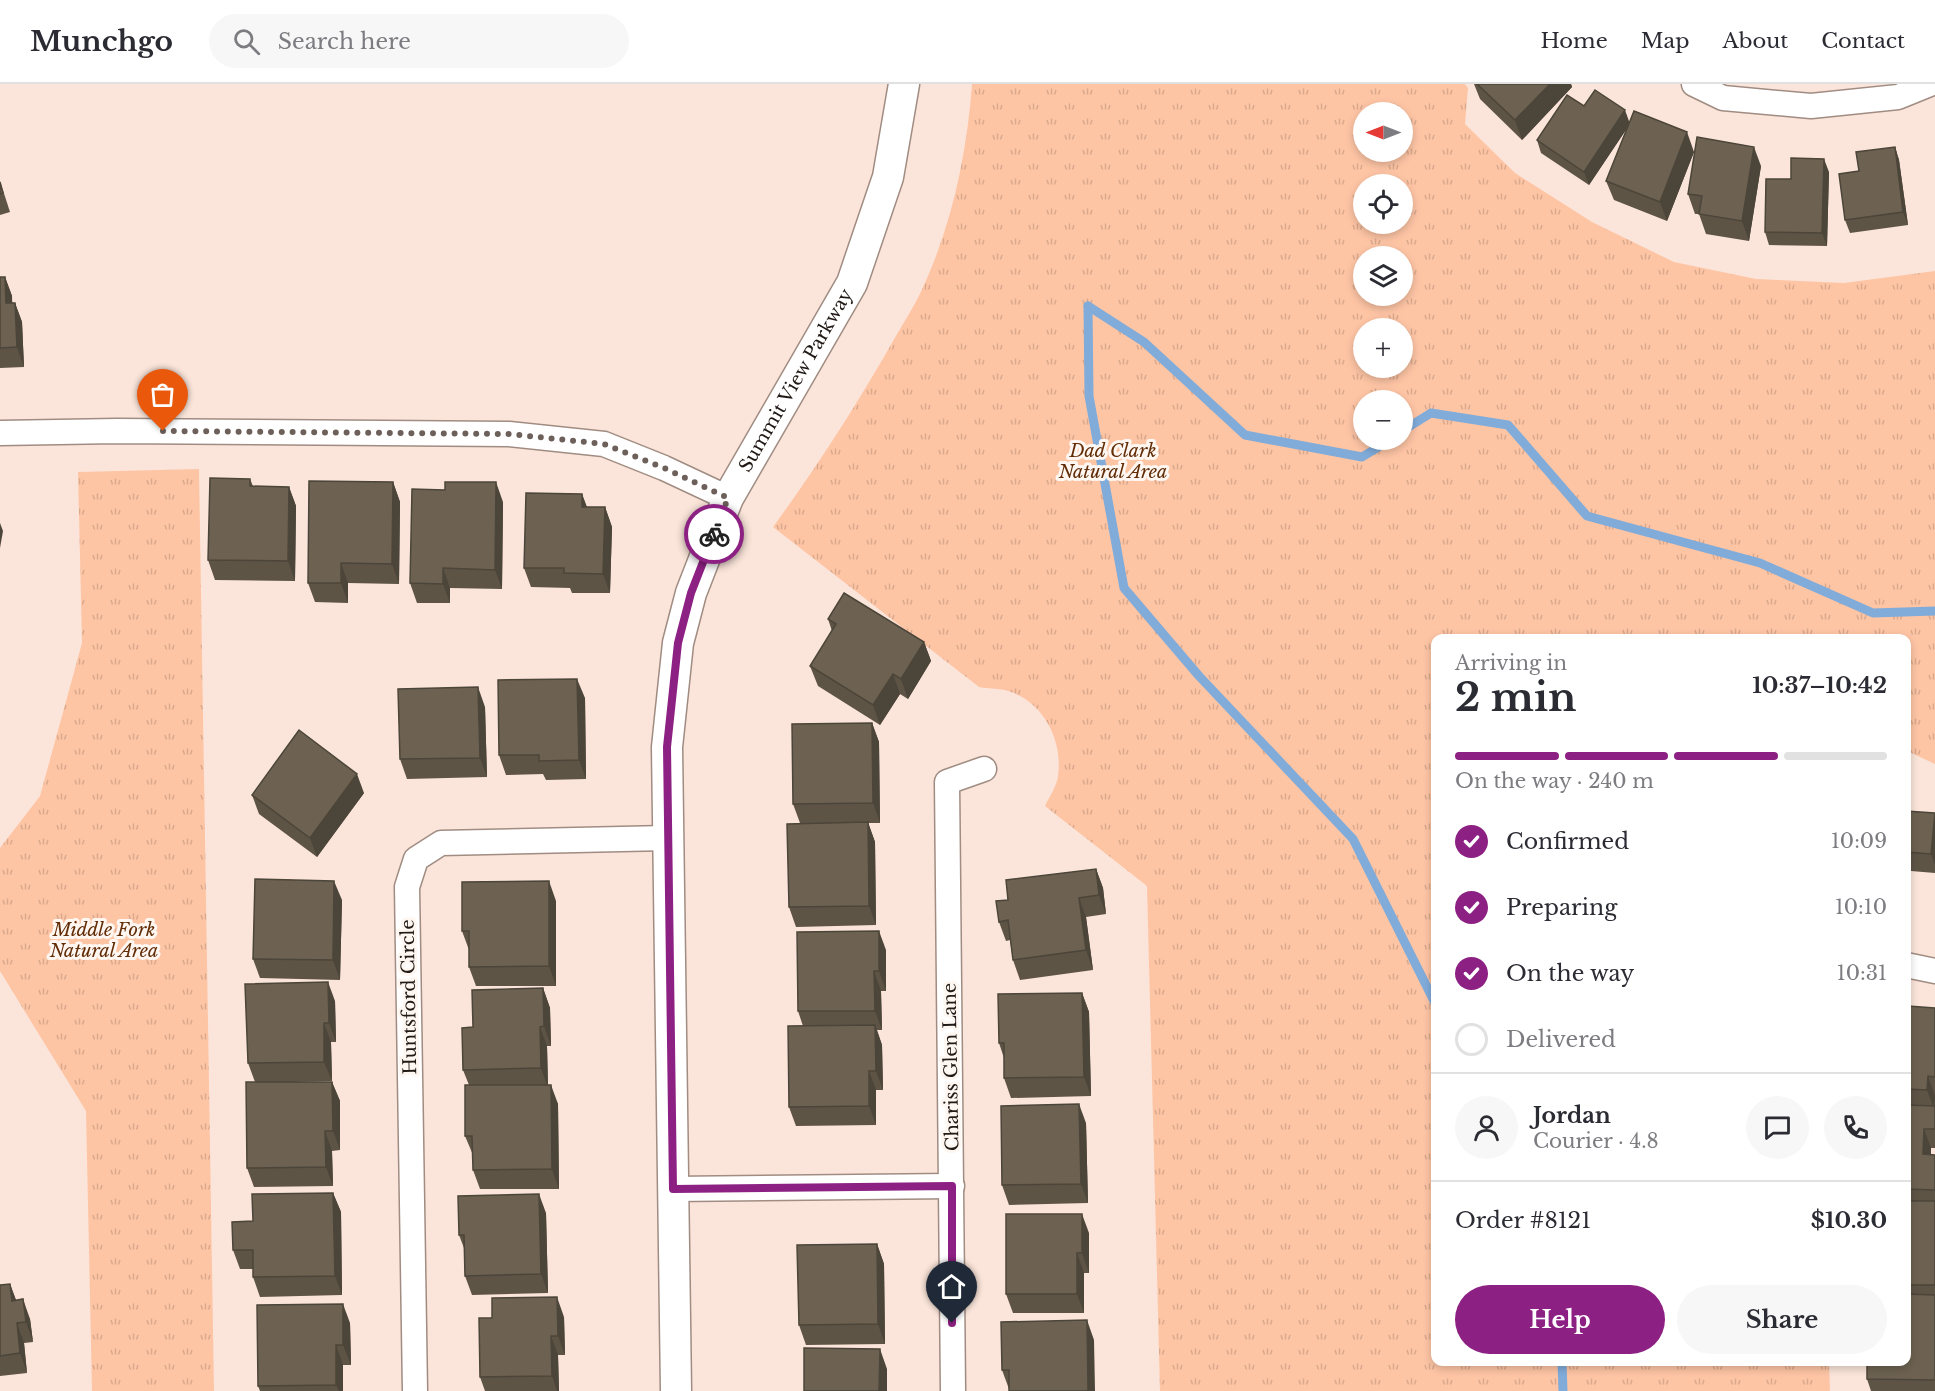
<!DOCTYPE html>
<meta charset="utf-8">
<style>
:root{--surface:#fff;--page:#f7f7f7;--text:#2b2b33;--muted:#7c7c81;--line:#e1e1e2;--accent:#8d2083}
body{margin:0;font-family:"Libre Baskerville",serif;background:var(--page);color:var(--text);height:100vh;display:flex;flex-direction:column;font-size:22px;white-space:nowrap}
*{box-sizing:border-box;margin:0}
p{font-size:20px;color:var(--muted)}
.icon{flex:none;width:33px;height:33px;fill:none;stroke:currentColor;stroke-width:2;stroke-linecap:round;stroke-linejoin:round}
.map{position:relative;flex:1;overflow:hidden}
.side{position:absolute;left:1431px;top:550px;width:480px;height:732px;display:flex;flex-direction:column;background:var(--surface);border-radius:12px;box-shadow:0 3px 9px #0003}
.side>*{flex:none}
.needle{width:39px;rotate:270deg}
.fabs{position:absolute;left:1353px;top:18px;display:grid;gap:12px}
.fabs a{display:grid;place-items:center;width:60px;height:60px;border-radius:50%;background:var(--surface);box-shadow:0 3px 9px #0003;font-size:30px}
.pin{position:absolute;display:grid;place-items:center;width:51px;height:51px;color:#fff;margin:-62px -26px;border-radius:50% 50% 50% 0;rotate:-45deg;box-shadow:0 0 6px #0007}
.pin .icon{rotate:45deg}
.courier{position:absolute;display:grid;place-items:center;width:60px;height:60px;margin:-30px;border:4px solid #8d2083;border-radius:50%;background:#fff;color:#222;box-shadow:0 2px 8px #0007}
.summary em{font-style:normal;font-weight:800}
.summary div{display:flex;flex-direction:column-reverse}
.summary{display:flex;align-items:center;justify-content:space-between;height:102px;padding:0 24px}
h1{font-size:39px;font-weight:800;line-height:45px}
.bar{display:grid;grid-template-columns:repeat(4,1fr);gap:9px 6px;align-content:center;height:72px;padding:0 24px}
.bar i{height:8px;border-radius:4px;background:var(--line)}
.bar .on{background:var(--accent)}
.bar p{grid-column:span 4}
.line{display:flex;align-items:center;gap:15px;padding:0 24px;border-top:2px solid var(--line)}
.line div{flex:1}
.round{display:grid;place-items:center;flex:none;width:63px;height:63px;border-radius:32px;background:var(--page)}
ol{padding:0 24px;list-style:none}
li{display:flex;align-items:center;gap:18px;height:66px}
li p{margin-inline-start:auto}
li .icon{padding:6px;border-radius:50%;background:var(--accent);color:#fff;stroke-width:4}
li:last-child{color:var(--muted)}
li i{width:33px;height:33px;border:3px solid var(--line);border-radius:50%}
.cta{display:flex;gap:12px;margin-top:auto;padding:12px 24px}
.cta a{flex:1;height:69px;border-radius:36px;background:var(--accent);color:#fff;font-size:24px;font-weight:800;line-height:69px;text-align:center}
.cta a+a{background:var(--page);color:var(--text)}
header{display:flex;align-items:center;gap:36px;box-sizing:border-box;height:84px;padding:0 30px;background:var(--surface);border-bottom:2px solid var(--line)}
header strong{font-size:28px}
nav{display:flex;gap:33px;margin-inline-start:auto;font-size:21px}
.search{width:420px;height:54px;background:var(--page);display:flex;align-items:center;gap:15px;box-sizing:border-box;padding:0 21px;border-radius:33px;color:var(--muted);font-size:22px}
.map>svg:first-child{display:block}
</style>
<header>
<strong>Munchgo</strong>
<div class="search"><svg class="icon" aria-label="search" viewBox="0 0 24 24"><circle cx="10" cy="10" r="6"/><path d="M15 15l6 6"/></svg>Search here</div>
<nav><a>Home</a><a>Map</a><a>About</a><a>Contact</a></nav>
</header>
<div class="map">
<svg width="1935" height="1307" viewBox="0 0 1935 1307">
<defs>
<pattern id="grass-tufts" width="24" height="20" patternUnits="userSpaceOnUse" patternTransform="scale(1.5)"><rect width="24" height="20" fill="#fec5a5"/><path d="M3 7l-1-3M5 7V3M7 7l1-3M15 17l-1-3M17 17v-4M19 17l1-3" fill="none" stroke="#d9a98d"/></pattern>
</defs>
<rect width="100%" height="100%" fill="#fbe5da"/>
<g fill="url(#grass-tufts)" fill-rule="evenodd">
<path d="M 972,0 L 1465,0 L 1468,4 L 1465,40 L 1515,89 L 1592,138 L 1674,178 L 1756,195 L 1844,199 L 1935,187 L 1935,680 L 1907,667 L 1906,555 L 1436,555 L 1436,1278 L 1829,1278 L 1830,1307 L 1160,1307 L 1147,802 L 1045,722 C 1049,713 1057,702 1058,692 C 1063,658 1045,620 1011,608 C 1002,604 989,605 979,603 L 773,443 C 816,384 856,322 892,259 C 903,239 916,220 925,199 C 953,136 967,68 972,0 ZM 1364,28 L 1402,28 L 1402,68 L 1364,68 ZM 1364,100 L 1402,100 L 1402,140 L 1364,140 ZM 1364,172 L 1402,172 L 1402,212 L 1364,212 ZM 1364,244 L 1402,244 L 1402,284 L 1364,284 ZM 1364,316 L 1402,316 L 1402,356 L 1364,356 Z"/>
<polygon points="199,385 214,1307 92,1307 86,1027 0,887 0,764 40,712 82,559 78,388"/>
</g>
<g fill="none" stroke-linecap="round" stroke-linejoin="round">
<g stroke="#81acda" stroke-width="9">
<polyline points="1088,222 1089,312 1124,504 1199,592 1353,755 1436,921"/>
<polyline points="1088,222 1144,258 1245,351 1362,373 1390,356"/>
<polyline points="1402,347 1431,329 1508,341 1587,432 1760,479 1873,529 1935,527"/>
<polyline points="1562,1278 1563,1307"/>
</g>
<defs>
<g id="minor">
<polyline points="1694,0 1723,14 1811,22 1898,13 1930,0"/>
<polyline points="0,349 117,347 509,350 604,360 664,384 728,414"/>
<polyline points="1906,881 1935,887"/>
<polyline points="673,1105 952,1102"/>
<polyline points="415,1307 407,803 416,775 441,759 667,754"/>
<polyline points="953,1307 947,698 984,685"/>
</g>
<g id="tertiary">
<path id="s1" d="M 676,1307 L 667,663 L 678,559 L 691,509 L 728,414 L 852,199 L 888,93 L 904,0"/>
</g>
</defs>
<use href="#minor" stroke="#a08c82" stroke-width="27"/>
<use href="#tertiary" stroke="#a08c82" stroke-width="33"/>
<use href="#minor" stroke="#fff" stroke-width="24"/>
<use href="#tertiary" stroke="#fff" stroke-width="30"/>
</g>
<g fill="#5e5446">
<polygon points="1474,0 1571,0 1572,3 1522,56 1480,15"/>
<polygon points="1584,22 1694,68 1667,137 1614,116 1606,97 1627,44 1589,101 1541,69 1537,56"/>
<polygon points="1895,63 1899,76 1908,141 1850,149 1845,136"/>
<polygon points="1761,82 1749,157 1706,150 1699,130 1695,130 1688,110"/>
<polygon points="1829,88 1827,162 1769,161 1765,148 1791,95"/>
<polygon points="0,97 10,128 0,131"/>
<polygon points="0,193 5,193 12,212 12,219 15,219 22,238 24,283 0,284"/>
<polygon points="250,395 253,402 289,403 296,422 295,497 215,496 208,476"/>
<polygon points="393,398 400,418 399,500 348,499 348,519 315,518 308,499"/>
<polygon points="582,410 587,423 605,423 612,443 610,509 572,509 570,504 531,503 524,484"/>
<polygon points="503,418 502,505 450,504 450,519 417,519 410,499"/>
<polygon points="828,535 924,558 931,577 908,615 900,610 880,641 818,602 810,582 832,547"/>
<polygon points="585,614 586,695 546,696 543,690 506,691 499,671"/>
<polygon points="485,623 487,693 407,695 400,675"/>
<polygon points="872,639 879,658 880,739 868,739 875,758 876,841 796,843 789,823 800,739 793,720"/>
<polygon points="364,709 317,773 259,730 252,711"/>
<polygon points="1906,727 1935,730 1935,789 1911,787 1907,832"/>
<polygon points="1096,785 1103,804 1106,830 1086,833 1093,886 1020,896 1013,876 1010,856 1006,857 999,838 1008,816"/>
<polygon points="342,816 340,896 260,894 253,875"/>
<polygon points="556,817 556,902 476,902 469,883 469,866 462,847"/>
<polygon points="886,866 886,907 881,907 882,946 877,946 882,961 883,1006 876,1006 876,1041 796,1042 789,1023 803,942 798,927"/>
<polygon points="543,904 550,924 551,962 547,962 548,1001 558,1020 559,1105 480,1105 473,1086 473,1071 465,1052 469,1001 463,986 473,943"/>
<polygon points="1082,909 1089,928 1091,1012 1011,1014 1004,994 1004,974 999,959"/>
<polygon points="335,917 336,958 331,958 332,997 295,998 332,998 340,1017 340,1066 332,1067 333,1102 254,1103 247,1084 255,998 248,979"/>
<polygon points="1935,924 1935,1064 1931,1064 1931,1071 1935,1071 1935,1307 1871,1307 1867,1295 1906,1278 1906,939"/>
<polygon points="1086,1039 1088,1119 1009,1121 1002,1101"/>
<polygon points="333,1109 341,1128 342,1211 260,1213 253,1193 253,1185 240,1185 233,1166 253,1137"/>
<polygon points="546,1129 548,1209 472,1211 465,1192 464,1164 459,1151"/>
<polygon points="1089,1149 1089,1189 1084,1189 1084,1229 1013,1229 1006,1210"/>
<polygon points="877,1160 884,1180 885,1260 806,1261 799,1241"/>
<polygon points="10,1200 16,1216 30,1235 33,1258 24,1259 27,1289 0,1292 0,1201"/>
<polygon points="564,1233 565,1271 558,1271 559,1307 485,1307 480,1293"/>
<polygon points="350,1239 351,1281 343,1281 343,1307 260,1307 258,1302"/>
<polygon points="1094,1256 1009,1305 1002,1286"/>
</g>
<g fill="#4c4539">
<polygon points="1550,0 1571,0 1572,3 1522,56 1515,36"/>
<polygon points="1625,26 1630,40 1589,101 1584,88"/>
<polygon points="1687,48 1694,68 1667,137 1660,118"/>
<polygon points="1754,63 1761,82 1749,157 1742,137"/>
<polygon points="1895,63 1899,76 1908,141 1903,128"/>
<polygon points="1824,75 1829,88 1827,162 1822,149"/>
<polygon points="5,193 12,212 13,239 6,219"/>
<polygon points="15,219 22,238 24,283 17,263"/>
<polygon points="393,398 400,418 399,500 392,480"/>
<polygon points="496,398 503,418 502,505 495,486"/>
<polygon points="289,403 296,422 295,497 288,477"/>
<polygon points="582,410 589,430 582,423"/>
<polygon points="605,423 612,443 610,509 603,490"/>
<polygon points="0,439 3,447 0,464"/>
<polygon points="341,479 348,499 348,519 341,499"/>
<polygon points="443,484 450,504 450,519 443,500"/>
<polygon points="924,558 931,577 908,615 901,595"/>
<polygon points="893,590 900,610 880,641 873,621"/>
<polygon points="577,595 585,614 586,695 579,676"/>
<polygon points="478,603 485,623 487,693 480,674"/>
<polygon points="872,639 879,658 880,739 873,719"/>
<polygon points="357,690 364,709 317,773 310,754"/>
<polygon points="1935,729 1935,781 1931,770"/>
<polygon points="868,738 875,758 876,841 869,822"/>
<polygon points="1906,775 1911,787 1907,832 1906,831"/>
<polygon points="1096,785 1103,804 1106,830 1099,811"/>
<polygon points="334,797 342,816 340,896 333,876"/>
<polygon points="549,797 556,817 556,902 549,882"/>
<polygon points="1079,814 1086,833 1093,886 1086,866"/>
<polygon points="879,847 886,866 886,907 879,887"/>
<polygon points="874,887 881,907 882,946 875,927"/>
<polygon points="328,898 335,917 336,958 329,939"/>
<polygon points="543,904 550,924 551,962 544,942"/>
<polygon points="1082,909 1089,928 1091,1012 1084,993"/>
<polygon points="324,939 331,958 332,997 324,978"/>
<polygon points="875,941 882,961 883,1006 876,987"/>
<polygon points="540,943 547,962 548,1004 541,984"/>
<polygon points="869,987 876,1006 876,1041 869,1022"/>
<polygon points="1928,992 1935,1012 1934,1025 1927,1006"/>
<polygon points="332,998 340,1017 340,1066 333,1047"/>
<polygon points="551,1001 558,1020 559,1105 552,1085"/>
<polygon points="1079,1020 1086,1039 1088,1119 1081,1100"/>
<polygon points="1924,1045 1931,1064 1930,1090 1923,1070"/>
<polygon points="325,1047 332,1067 333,1102 326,1083"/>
<polygon points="333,1109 341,1128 342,1211 335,1192"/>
<polygon points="539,1110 546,1129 548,1209 541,1190"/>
<polygon points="1082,1130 1089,1149 1089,1189 1082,1169"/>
<polygon points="877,1160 884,1180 885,1260 878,1240"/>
<polygon points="1077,1169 1084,1189 1084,1229 1077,1210"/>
<polygon points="10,1200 17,1219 12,1217"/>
<polygon points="557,1213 564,1233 565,1271 558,1252"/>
<polygon points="23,1215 30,1235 33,1258 26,1238"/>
<polygon points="343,1220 350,1239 351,1281 343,1261"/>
<polygon points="1087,1236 1094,1256 1095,1307 1088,1307"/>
<polygon points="17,1239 24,1259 27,1289 20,1269"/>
<polygon points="551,1252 558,1271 559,1307 557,1307 552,1292"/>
<polygon points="336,1261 343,1281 343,1307 339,1307 336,1301"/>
<polygon points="880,1265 887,1285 887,1307 879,1307"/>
</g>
<g fill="#6d6251" stroke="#4c4539" stroke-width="1.5">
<polygon points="1477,0 1550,0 1515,36"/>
<polygon points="1595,6 1625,26 1584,88 1537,56 1567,11 1584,22"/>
<polygon points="1634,27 1687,48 1660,118 1606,97"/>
<polygon points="1697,53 1754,63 1742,137 1699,130 1702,112 1688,110"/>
<polygon points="1895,63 1903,128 1845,136 1839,90 1859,87 1856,68"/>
<polygon points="1791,74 1824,75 1822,149 1765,148 1766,95 1791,95"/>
<polygon points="0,98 3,109 0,110"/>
<polygon points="0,193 5,193 6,219 15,219 17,263 0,264"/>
<polygon points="210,394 250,395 250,402 289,403 288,477 208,476"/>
<polygon points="309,397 393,398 392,480 341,479 341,499 308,499"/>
<polygon points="445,398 496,398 495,486 443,484 443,500 410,499 412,405 445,406"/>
<polygon points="526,409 582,410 582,423 605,423 603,490 564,489 564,484 524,484"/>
<polygon points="844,509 924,558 901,595 893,590 873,621 810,582 836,540 828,535"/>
<polygon points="577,595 579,676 539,677 539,671 499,671 498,596"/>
<polygon points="478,603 480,674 400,675 398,605"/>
<polygon points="872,639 873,719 793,720 792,640"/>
<polygon points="299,646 357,690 310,754 252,711"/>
<polygon points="1906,727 1935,729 1931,770 1906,768"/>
<polygon points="868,738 869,822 789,823 787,740"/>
<polygon points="1096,785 1099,811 1079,814 1086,866 1013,876 1008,836 999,838 996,817 1008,816 1006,796"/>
<polygon points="255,795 334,797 333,876 253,875"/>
<polygon points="549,797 549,882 469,883 469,847 462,847 462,798"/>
<polygon points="879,847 879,887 874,887 875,927 798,927 797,848"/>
<polygon points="328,898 329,939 324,939 324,978 248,979 245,900"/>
<polygon points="543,904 544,942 540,943 541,984 463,986 462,944 473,943 472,906"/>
<polygon points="1082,909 1084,993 1004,994 1004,959 999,959 998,910"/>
<polygon points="1908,922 1935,924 1935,993 1928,992 1927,1006 1906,1005 1906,939"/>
<polygon points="875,941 876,987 869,987 869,1022 789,1023 788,942"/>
<polygon points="246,998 332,998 333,1047 325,1047 326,1083 247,1084"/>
<polygon points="465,1001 551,1001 552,1085 473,1086 472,1052 465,1052"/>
<polygon points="1079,1020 1081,1100 1002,1101 1001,1022"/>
<polygon points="1906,1021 1935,1022 1935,1045 1924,1045 1923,1070 1935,1071 1935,1106 1906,1105"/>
<polygon points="333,1109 335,1192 253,1193 253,1166 233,1166 232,1138 253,1137 252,1110"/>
<polygon points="539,1110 541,1190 465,1192 464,1151 459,1151 458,1112"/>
<rect x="1906" y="1117" width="29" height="84"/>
<polygon points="1006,1130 1082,1130 1082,1169 1077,1169 1077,1210 1006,1210"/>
<polygon points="877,1160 878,1240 799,1241 797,1161"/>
<polygon points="10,1200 12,1217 23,1215 26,1238 17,1239 20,1269 0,1272 0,1201"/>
<polygon points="1906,1210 1935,1211 1935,1296 1867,1295 1867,1278 1906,1278"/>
<polygon points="557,1213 558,1252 551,1252 552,1292 480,1293 479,1234 492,1234 492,1214"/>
<polygon points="343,1220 343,1261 336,1261 336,1301 258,1302 257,1221"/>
<polygon points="1087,1236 1088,1307 1009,1307 1009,1286 1002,1286 1001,1238"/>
<polygon points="804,1264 880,1265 879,1307 804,1307"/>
</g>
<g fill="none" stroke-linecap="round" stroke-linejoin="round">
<polyline stroke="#6d605a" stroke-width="6" stroke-dasharray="0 10.8" points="163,347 509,350 604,360 664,384 728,414 714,450"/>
<polyline stroke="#8d2083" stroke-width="8" points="714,450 691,509 678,559 667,663 673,1105 952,1102 952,1239"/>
</g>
<g text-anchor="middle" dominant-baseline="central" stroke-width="6" stroke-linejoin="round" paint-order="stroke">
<g font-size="18" fill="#201915" stroke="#fef6f1">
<text stroke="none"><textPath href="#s1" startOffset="1038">Summit View Parkway</textPath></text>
<text transform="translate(409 913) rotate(-91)">Huntsford Circle</text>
<text transform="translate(951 983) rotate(-91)">Chariss Glen Lane</text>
</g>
<g font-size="18" font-style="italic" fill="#612c06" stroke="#fef6f1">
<text x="1113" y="367">Dad Clark<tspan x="1113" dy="21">Natural Area</tspan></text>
<text x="104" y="846">Middle Fork<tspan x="104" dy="21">Natural Area</tspan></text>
</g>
</g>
</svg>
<div class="fabs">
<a><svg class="needle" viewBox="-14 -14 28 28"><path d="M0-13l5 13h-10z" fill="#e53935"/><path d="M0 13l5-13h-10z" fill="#7c7c81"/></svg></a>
<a><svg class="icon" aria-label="locate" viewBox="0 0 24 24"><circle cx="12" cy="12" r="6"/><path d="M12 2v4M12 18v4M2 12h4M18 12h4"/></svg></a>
<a><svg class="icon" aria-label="layers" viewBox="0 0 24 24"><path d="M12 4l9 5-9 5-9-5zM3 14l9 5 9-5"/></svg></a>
<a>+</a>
<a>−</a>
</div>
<div class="pin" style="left:163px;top:347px;background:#ea580c"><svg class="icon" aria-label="bag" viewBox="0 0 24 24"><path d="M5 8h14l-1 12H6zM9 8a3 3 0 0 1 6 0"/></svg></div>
<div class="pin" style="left:952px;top:1239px;background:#1f2937"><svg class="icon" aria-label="home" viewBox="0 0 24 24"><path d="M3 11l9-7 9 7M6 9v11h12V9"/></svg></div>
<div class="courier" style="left:714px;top:450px"><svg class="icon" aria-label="bike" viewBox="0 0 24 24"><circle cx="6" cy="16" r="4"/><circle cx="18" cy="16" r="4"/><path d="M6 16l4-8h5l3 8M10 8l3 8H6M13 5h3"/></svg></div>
<section class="side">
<div class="summary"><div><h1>2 min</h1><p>Arriving in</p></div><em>10:37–10:42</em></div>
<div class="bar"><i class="on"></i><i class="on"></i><i class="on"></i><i></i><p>On the way · 240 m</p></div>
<ol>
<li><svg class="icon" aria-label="check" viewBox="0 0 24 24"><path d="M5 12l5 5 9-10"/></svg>Confirmed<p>10:09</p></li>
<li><svg class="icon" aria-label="check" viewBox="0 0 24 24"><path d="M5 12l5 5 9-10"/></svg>Preparing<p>10:10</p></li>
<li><svg class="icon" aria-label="check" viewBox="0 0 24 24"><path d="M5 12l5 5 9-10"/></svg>On the way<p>10:31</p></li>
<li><i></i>Delivered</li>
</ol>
<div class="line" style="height:108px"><a class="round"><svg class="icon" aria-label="person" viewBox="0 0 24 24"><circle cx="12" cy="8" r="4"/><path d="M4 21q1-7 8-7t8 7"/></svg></a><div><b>Jordan</b><p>Courier · 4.8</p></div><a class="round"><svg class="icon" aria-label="chat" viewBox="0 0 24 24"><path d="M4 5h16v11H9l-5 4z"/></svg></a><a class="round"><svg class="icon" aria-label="phone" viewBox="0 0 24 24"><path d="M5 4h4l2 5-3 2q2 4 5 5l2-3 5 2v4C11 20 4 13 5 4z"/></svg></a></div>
<div class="line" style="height:78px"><div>Order #8121</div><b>$10.30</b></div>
<div class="cta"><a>Help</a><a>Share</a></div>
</section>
</div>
